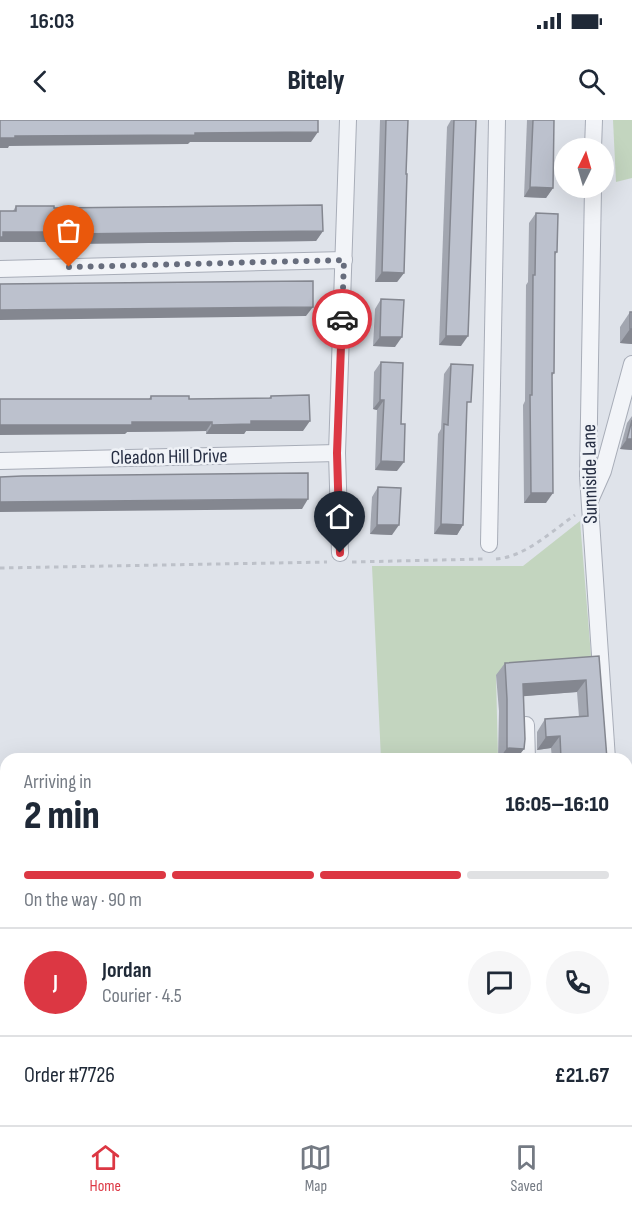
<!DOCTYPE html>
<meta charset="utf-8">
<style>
:root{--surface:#fff;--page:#f6f6f7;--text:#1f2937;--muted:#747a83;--line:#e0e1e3;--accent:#dc3743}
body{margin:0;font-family:"Sofia Sans Condensed",sans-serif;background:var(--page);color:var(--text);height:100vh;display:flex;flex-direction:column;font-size:22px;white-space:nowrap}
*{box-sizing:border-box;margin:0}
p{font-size:20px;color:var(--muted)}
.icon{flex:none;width:33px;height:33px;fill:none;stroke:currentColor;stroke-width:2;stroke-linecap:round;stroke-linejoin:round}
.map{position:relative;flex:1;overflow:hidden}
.panel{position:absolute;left:0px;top:633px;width:633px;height:372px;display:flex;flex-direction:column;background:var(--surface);border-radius:18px 18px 0 0;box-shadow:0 6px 24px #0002}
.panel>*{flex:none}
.needle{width:39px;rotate:5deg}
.tools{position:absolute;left:554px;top:18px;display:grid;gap:12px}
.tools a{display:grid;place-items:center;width:60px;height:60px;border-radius:50%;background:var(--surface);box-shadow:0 6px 24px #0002;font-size:30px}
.pin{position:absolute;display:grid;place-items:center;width:51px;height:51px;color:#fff;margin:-62px -26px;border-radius:50% 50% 50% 0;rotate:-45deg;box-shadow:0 0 6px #0007}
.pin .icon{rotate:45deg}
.courier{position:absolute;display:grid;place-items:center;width:60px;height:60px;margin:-30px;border:4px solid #dc3743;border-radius:50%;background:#fff;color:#222;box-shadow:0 2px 8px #0007}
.headline em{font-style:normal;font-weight:800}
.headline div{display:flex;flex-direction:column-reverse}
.headline{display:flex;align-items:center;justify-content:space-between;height:102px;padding:0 24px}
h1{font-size:39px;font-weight:800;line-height:45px}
.bar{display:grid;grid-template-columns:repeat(4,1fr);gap:9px 6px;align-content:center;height:72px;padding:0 24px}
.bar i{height:8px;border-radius:4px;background:var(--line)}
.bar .selected{background:var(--accent)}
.bar p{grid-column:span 4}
.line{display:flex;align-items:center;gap:15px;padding:0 24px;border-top:2px solid var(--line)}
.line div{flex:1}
.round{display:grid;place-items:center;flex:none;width:63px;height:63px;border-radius:32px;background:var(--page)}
.status{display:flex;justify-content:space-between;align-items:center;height:42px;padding:0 30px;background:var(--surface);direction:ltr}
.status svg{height:16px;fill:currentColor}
header{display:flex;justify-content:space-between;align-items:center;height:78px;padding:0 24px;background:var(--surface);font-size:27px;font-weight:800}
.tab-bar{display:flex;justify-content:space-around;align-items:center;height:84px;border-top:2px solid var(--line);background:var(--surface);font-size:16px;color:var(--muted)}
.tab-bar a{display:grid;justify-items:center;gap:3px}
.tab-bar .selected{color:var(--accent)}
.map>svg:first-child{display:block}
</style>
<div class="status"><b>16:03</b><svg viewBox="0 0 49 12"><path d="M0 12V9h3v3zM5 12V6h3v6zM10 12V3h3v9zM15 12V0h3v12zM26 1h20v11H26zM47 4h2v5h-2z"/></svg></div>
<header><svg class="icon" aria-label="back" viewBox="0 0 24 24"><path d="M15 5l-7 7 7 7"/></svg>Bitely<svg class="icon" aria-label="search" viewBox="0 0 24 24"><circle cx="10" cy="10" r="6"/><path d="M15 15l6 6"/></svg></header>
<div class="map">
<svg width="632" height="1005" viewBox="0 0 632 1005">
<rect width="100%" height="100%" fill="#dfe3ea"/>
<g fill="#c3d5bf">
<polygon points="613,0 632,0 632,58 616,62"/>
<polygon points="580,401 592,548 496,555 498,639 381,639 372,446 523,446"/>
<polygon points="6,845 6,974 0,975 0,846"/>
</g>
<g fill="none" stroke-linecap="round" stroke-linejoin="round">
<defs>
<g id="minor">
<polyline points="593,28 594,0"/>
<polyline points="593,68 588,356 607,639"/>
<polyline points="0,149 344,140"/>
<polyline points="0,341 337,333"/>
<polyline points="591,378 603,351 632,244"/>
<polyline points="489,424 497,0"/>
<polyline points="340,433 337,333 348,0"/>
<polyline points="526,605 527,639"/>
<polyline points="627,724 632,731"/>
<polyline points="627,955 632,915"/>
<polyline points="621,1005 621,999"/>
</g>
</defs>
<use href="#minor" stroke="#a8adb8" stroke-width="18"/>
<g stroke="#bdc1c9" stroke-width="3" stroke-dasharray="4.5 4.5" stroke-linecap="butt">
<path d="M 496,439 C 525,437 552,411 575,395"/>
<polyline points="352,442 483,439"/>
<polyline points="0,448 327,442"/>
</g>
<use href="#minor" stroke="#f2f4f8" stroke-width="16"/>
</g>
<g fill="#a2a6b0">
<polygon points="380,0 386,0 406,54 404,153 397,162 375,162"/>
<polygon points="451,0 476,0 461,226 439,225 447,7"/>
<polygon points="527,0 554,0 553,68 546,78 524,77"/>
<polygon points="16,86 54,88 323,111 316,121 62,124 62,122 0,122 0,91 13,91"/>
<polygon points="536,93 557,132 555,135 554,253 552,256 546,383 524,383 523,285 525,281 526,165 528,162 529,103"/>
<polygon points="381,179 395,227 373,226 375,189"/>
<polygon points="630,192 632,192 632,224 620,223 620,207"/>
<polygon points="381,242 397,351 375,350 377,290 373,289 374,252"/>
<polygon points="451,244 467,288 463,405 457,415 434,414 438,314 441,309 444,254"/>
<polygon points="151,276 189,279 269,278 271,276 303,311 246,311 244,314 206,314 206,311 127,312 125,314"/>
<polygon points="632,296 632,330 620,329 627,303"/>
<polygon points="378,367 392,415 370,414 372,377"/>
<polygon points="599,536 607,639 552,639 551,628 537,630 537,612 545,599 579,597 577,572 523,576 524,629 516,639 498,639 499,591 496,555 505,543"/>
</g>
<g fill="#848790">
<polygon points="318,12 311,22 190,22 188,24 9,26 8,28 0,28 0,18 15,16 195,13"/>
<polygon points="530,67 553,68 546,78 524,77"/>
<polygon points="323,111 316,121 62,124 69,114"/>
<polygon points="3,112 69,112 62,122 0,122 0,117"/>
<polygon points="382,152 404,153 397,162 375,162"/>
<polygon points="313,187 306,196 0,200 0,190"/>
<polygon points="630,209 632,209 632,224 620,223"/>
<polygon points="446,216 468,216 461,226 439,225"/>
<polygon points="380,217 402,217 395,227 373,226"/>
<polygon points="380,280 384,280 377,290 373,289"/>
<polygon points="251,301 310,301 303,311 246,311 244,314 206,314 212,305"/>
<polygon points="132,302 212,302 206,311 127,312 125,314 0,315 0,305"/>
<polygon points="627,319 632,319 632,330 620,329"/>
<polygon points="381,341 404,342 397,351 375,350"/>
<polygon points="531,373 553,373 546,383 524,383"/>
<polygon points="308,379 302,389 0,392 0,382"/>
<polygon points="441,404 463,405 457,415 434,414"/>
<polygon points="377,405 399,405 392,415 370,414"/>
<polygon points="586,560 577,572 514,577 523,564"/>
<polygon points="560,616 551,628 537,630 546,617"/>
<polygon points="507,628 524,629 516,639 499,639"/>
</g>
<g fill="#bcc1cd" stroke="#848790" stroke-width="1.5">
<polygon points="0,0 318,0 318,12 195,13 195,15 15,16 15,18 0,18"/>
<polygon points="386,0 408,0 406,54 407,54 404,153 382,152"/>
<polygon points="454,0 476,0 468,216 446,216"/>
<polygon points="533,0 554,0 553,68 530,67"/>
<polygon points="322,85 323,111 69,114 69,112 3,112 3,117 0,117 0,91 16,91 16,86 54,86 54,88"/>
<polygon points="536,93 558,94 557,132 555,132 554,253 552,253 553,373 531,373 530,275 532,275 533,155 535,155"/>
<polygon points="313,161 313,187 0,190 0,164"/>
<polygon points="381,179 404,180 402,217 380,217"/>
<rect x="630" y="192" width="2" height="17"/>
<polygon points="381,242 403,243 401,304 405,304 404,342 381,341 384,280 380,280"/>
<polygon points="451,244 473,245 471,282 467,282 463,405 441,404 444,304 448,305"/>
<polygon points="309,275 310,301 251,301 251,304 212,305 212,302 132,302 132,305 0,305 0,279 151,279 151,276 189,276 189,279 271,278 271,276"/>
<polygon points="632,300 632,319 627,319"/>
<polygon points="308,353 308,379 0,382 0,357 22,356"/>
<polygon points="378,367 401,368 399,405 377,405"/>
<polygon points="599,536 607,639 561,639 560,616 546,617 545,599 588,596 586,560 523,564 525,619 524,629 507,628 507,579 505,543"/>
</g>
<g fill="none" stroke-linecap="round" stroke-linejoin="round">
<polyline stroke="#676d7d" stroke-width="6" stroke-dasharray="0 10.8" points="69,147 344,140 342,199"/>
<polyline stroke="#dc3743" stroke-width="8" points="340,433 337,333 342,199"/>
</g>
<g text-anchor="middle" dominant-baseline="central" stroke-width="5" stroke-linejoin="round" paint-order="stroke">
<g font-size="20" fill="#262e43" stroke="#eff2f7">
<text transform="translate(169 337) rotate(-1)">Cleadon Hill Drive</text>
<text transform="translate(590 354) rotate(-91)">Sunniside Lane</text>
</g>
</g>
</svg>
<div class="tools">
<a><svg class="needle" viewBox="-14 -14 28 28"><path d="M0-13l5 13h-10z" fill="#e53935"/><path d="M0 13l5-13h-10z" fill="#747a83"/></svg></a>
</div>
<div class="pin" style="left:69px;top:147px;background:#ea580c"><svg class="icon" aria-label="bag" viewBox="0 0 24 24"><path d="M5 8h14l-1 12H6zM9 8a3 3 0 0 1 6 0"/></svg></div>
<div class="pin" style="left:340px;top:433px;background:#1f2937"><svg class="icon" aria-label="home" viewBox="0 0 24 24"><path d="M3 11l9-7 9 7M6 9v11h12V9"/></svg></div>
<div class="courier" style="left:342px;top:199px"><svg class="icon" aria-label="car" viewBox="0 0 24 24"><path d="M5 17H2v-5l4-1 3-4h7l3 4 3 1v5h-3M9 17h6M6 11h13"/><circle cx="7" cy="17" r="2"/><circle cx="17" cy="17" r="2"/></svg></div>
<section class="panel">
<div class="headline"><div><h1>2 min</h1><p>Arriving in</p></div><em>16:05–16:10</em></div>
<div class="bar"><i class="selected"></i><i class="selected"></i><i class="selected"></i><i></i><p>On the way · 90 m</p></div>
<div class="line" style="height:108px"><b class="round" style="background:var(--accent);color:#fff">J</b><div><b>Jordan</b><p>Courier · 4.5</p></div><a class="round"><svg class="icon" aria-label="chat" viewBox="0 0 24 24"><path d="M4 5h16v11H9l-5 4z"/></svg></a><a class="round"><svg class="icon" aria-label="phone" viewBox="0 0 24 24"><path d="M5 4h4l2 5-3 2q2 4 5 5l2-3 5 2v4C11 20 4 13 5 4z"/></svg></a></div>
<div class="line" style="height:78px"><div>Order #7726</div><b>£21.67</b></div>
</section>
</div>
<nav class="tab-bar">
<a class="selected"><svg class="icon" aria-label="home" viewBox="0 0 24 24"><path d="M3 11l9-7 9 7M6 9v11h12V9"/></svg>Home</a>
<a><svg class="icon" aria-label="map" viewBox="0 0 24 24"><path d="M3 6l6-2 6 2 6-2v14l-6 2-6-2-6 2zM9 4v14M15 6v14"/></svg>Map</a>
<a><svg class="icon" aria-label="saved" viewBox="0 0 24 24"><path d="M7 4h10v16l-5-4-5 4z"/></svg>Saved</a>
</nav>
